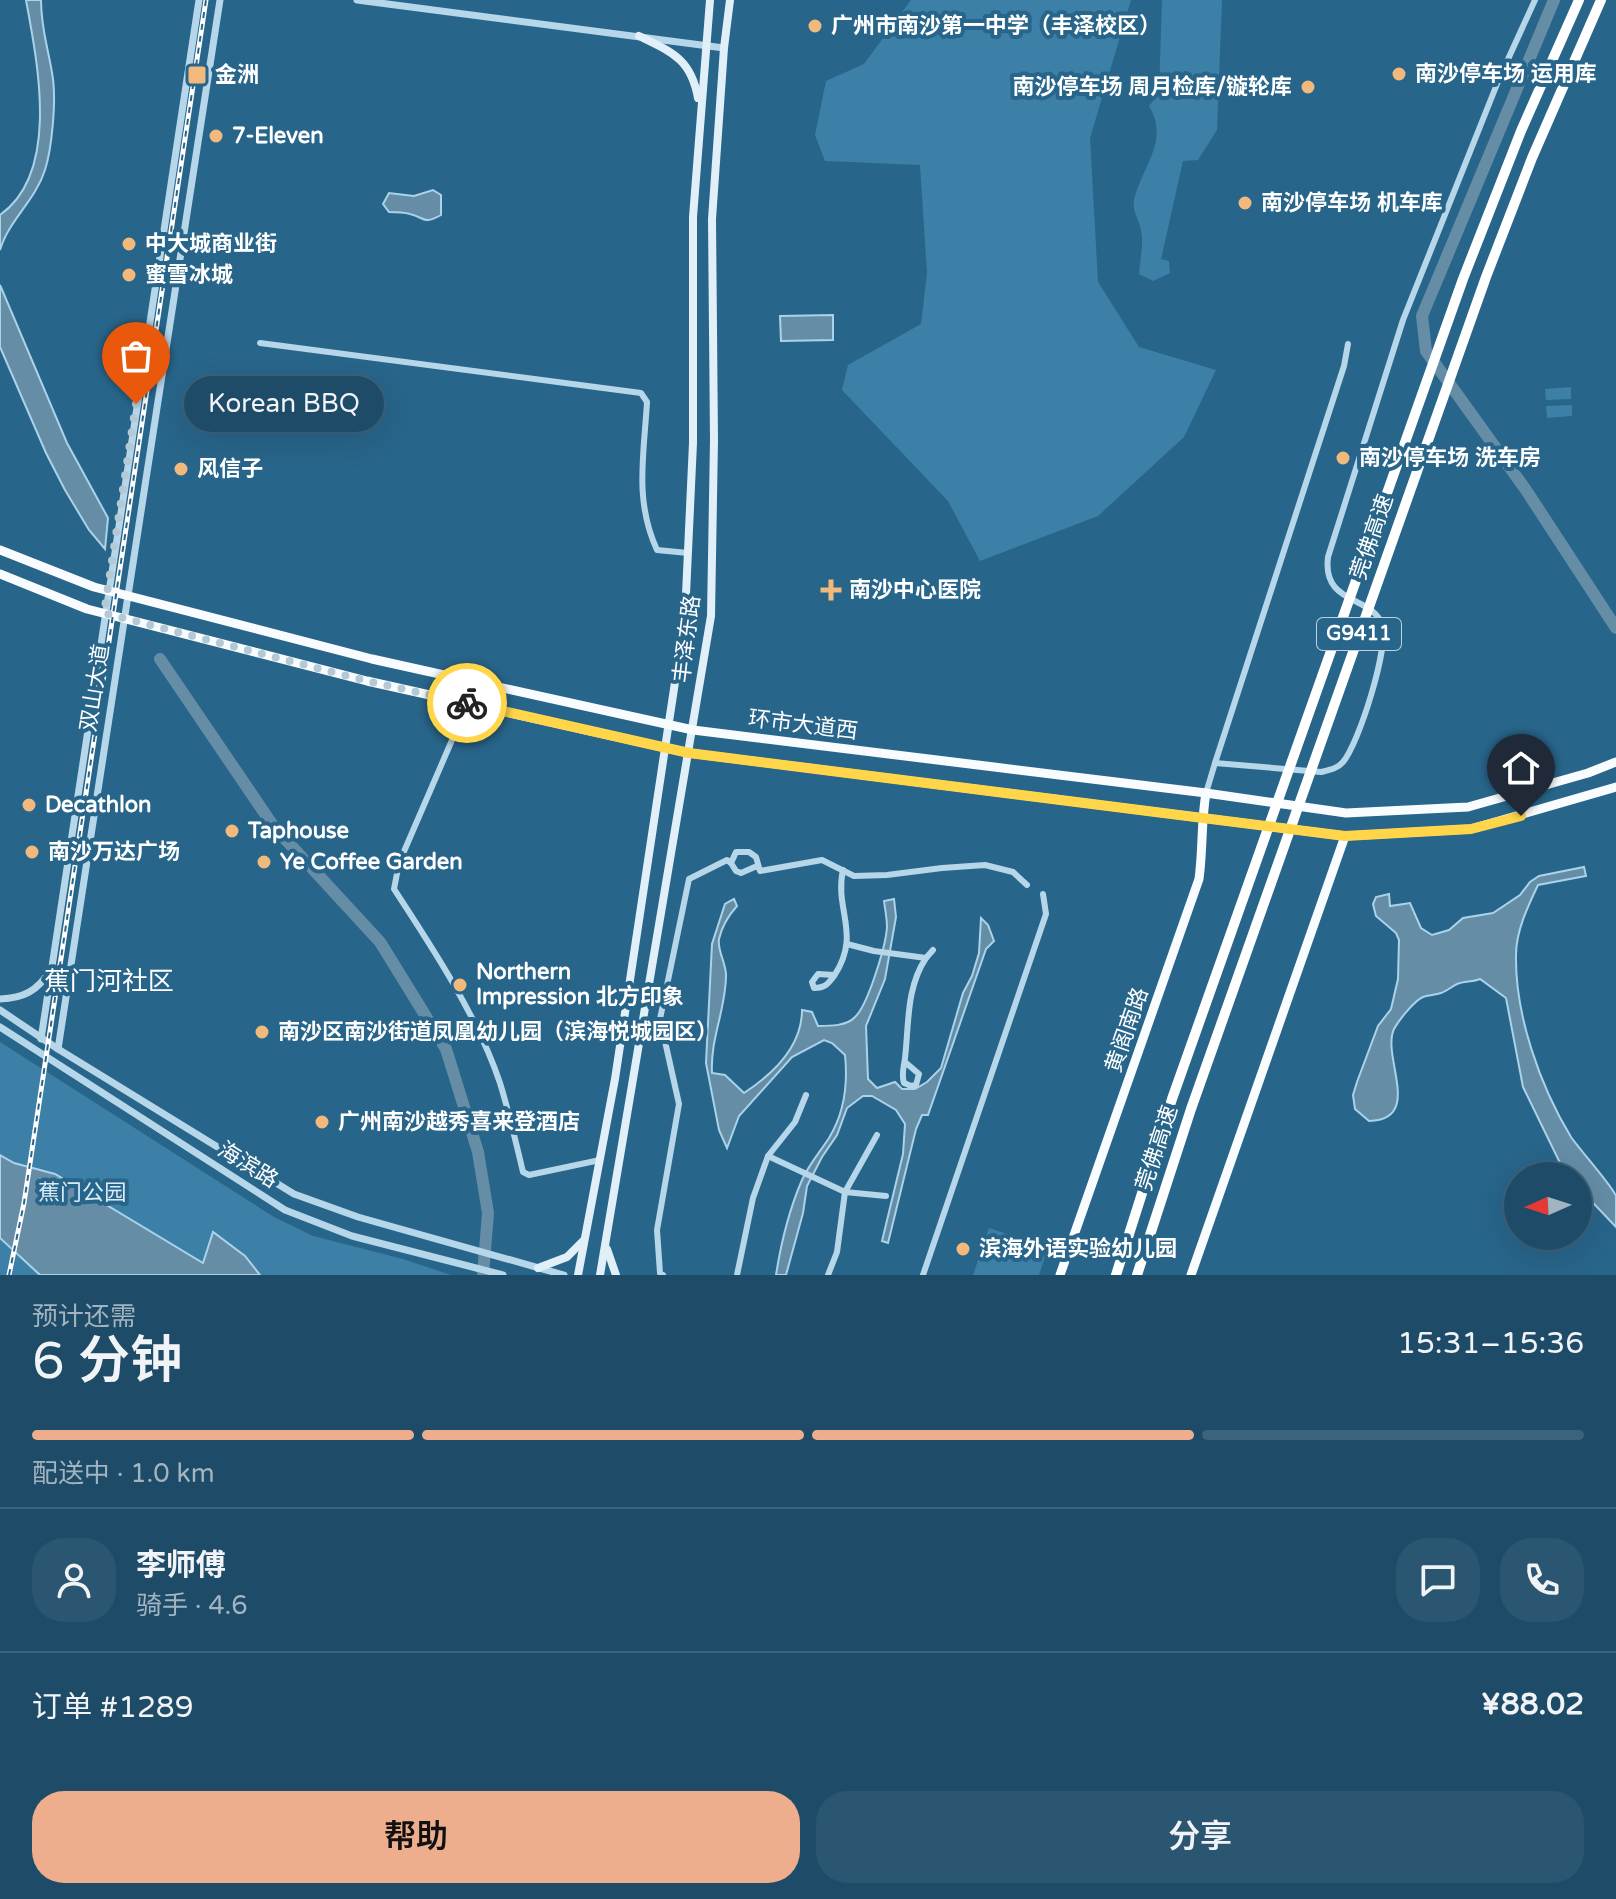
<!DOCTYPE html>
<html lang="zh">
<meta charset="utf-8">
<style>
:root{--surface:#1e4c68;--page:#2b5671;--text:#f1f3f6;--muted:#a1b4c0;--line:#3c637c;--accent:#eead8d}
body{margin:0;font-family:"Varela Round","Noto Sans SC",sans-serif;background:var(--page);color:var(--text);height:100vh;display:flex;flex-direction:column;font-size:30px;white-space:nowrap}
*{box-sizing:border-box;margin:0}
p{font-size:26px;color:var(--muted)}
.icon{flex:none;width:44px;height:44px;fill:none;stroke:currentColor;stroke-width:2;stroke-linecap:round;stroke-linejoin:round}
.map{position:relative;height:1275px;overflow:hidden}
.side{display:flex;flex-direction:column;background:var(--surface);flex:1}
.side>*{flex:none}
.needle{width:52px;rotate:267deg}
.fabs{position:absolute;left:1504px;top:1162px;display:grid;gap:16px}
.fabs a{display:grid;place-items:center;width:88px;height:88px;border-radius:50%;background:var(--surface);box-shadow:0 8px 32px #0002,0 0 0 2px var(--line);font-size:40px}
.pin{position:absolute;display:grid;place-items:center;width:68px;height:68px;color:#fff;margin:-82px -34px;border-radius:50% 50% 50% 0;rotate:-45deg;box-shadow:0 0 8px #0007}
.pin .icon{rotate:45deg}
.courier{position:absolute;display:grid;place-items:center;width:80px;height:80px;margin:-40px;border:6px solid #ffd54a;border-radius:50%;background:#fff;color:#222;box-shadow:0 2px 10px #0007}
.bubble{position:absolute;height:56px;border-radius:28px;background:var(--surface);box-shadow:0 8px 32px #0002,0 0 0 2px var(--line);font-size:26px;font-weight:600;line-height:56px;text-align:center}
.head em{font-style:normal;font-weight:600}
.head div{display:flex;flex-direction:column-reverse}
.head{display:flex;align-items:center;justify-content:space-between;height:136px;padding:0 32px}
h1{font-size:52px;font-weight:600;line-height:60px}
.bar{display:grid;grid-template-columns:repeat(4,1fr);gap:12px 8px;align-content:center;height:96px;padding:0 32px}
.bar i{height:10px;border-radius:6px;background:var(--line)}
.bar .active{background:var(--accent)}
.bar p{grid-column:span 4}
.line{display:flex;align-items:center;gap:20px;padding:0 32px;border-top:2px solid var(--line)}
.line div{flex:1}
.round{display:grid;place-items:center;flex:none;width:84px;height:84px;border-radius:32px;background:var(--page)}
.button{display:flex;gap:16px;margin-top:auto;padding:16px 32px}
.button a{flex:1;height:92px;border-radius:32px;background:var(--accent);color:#111;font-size:32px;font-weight:600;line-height:92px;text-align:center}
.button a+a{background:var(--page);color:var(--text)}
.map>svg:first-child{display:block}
</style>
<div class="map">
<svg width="1616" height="1275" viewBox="0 0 1616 1275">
<rect width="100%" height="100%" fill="#28658a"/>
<g fill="#3c80a7">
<polygon points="911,0 1131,0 1090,138 1098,282 1139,347 1216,370 1184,437 1098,516 980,561 948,501 842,390 848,365 921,324 927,273 920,165 825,161 815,135 826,81 864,64"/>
<path d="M 1162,0 L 1222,0 L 1217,130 L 1198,160 L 1183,161 L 1161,259 L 1169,261 L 1170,273 L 1153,281 L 1139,274 C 1140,261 1144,243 1141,230 C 1139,219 1132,212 1134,200 C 1142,166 1170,141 1149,106 L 1159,93 Z"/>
<polygon points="1571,387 1571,399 1546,400 1545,389"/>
<polygon points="1572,405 1572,416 1547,418 1546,406"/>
<polygon points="0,1042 274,1217 313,1236 403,1259 451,1275 0,1275"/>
<polygon points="989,1228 1048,1248 1039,1275 973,1275"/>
</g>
<g fill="#658da6" stroke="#aad3ea" stroke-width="2">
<path d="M 26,0 L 41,0 C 41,31 49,50 53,79 C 56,102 52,148 45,170 C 35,201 9,220 0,250 L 0,215 C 61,172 37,61 26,0 Z"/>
<path d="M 433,190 L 441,195 L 441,215 C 423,225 426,218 410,214 C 403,212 396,212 389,212 L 383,204 L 389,193 L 414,196 Z"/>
<polygon points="0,285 67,443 108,518 105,549 89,530 65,490 46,453 0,347"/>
<polygon points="833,315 833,340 781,341 780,316"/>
<path d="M 1584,867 L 1586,876 L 1538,885 C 1528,906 1516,931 1516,955 C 1515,1015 1540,1086 1571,1137 C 1580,1150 1613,1187 1616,1196 C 1616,1205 1616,1219 1616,1227 L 1578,1187 L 1578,1176 L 1569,1176 L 1561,1165 L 1523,1087 L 1506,998 L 1480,979 C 1473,982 1464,981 1457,984 C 1451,987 1447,991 1441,993 C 1435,995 1428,995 1423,997 C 1414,1001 1399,1020 1394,1029 C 1381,1056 1424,1120 1369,1121 L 1355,1109 L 1353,1095 L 1357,1082 L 1378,1026 L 1391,1009 L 1398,979 L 1399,940 L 1396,933 L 1376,916 L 1373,904 L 1376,897 L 1389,894 L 1390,906 L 1410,903 L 1421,928 L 1432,935 L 1449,930 L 1463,918 L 1493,913 L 1520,895 L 1530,882 L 1539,876 Z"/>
<path d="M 734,899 L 737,906 C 728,916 722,926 719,939 C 717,950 726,963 726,975 C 726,1009 710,1039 712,1073 L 725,1075 L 744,1093 C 773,1074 802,1046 802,1010 L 812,1012 L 818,1026 C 830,1026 847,1026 855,1017 C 868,1005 886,945 887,927 C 887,918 885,909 884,901 L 894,899 L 896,917 L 885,979 L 866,1026 L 868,1079 L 877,1088 L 895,1082 L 902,1089 L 915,1089 L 927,1082 L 941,1068 L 963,993 L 972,976 L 979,953 L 981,918 L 988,925 L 994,941 L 986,949 L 928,1115 L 922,1115 L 916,1129 L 888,1243 L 882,1241 L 903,1154 L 905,1124 L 896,1110 L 872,1096 L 863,1096 L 847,1108 L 837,1135 L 822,1157 L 807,1186 L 803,1213 L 786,1275 L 776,1275 C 781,1243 789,1210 802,1180 C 809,1164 820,1152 829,1138 C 845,1112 848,1084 845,1055 L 832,1043 L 824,1040 L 792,1057 L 739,1116 L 727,1148 L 719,1130 L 706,1063 L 712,944 L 725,904 Z"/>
<polygon points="0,1155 14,1163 55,1174 203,1263 213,1232 245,1256 260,1275 40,1275 0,1238"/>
</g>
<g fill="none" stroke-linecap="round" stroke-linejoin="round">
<g stroke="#658da6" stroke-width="12">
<polyline points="1554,0 1422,316 1426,351 1526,490 1616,628"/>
<polyline points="160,659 274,827 380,942 446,1049 478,1152 488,1213 483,1275"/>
</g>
<g stroke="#b6d6e9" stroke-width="6">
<path d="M 260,343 L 641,393 L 647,402 C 644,455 634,500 657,550 L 688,553"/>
<path d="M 468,703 L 399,863 L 394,889 C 432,947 478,1017 500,1083 C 509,1112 516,1143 523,1172 L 529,1175 L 600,1160"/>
<polyline points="1215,763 1344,366 1348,344"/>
<path d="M 1206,793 L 1215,763 L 1321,772 C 1329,770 1337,769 1343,762 C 1359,743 1389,648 1382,625 C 1373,595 1322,606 1328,557 L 1403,320 L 1499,79 L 1535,0"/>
<polyline points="757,866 741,873 736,871 731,863 736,852 749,852 756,857 760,871 822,860 854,876 887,875 942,868 985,865 1013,872 1027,885"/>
<polyline points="847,944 874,951 926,958 933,950"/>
<path d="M 834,975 L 818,974 L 812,982 L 814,988 C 825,988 828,984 834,976 C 862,934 834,910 843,870"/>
<path d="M 905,1062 L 919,1074 L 916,1085 L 911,1086 L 904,1083 C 901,1074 904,1067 905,1058 C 909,1024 906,988 926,958"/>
<polyline points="877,1135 845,1192 886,1196"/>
<polyline points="768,1156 845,1192 837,1252 828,1275"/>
<polyline points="663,1275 660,1273 657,1230 679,1104 660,1019 689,879 727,860 731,863"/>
<polyline points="737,1275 753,1198 768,1156 795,1122 806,1095"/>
<polyline points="923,1275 1046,914 1043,894"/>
</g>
<g stroke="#b6d6e9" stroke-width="7">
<polyline points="357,0 724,48"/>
<path d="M 0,999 C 24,998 37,991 50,971"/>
<polyline points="0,1010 58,1049 294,1194 358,1217 564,1275"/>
<polyline points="0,1027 285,1210 352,1236 503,1275"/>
<polyline points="41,1039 199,0"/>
<polyline points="58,1049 220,0"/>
</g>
<g stroke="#e0eff8" stroke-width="8">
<path d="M 639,36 C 672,52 691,59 698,98"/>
<polyline points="607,1249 616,1275"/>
<polyline points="538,1268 567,1257 583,1241"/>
<polyline points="578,1275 615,1079 685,616 693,443 693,217 710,0"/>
<polyline points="600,1275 711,616 714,440 712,219 724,48 730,0"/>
</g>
<g stroke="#f9fcfe" stroke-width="9">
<polyline points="0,550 94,587 372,659 693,730 1206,793 1346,813 1468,807 1588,773 1616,762"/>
<polyline points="0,574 87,609 367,681 689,753 1345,836 1471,829 1616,787"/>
<path d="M 1060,1275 L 1199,879 C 1203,850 1201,822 1206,793"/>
<polyline points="1191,1275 1345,836"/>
</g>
<defs>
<polyline id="rail" points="9,1275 24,1203 206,0"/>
</defs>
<use href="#rail" stroke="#fff" stroke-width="5"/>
<use href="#rail" stroke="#28658a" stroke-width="2" stroke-dasharray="6" stroke-linecap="butt"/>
<g stroke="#fff" stroke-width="10">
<polyline points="1116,1275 1172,1099 1463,279 1521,131 1579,0"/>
<polyline points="1137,1275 1191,1109 1486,277 1532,158 1601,0"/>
</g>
</g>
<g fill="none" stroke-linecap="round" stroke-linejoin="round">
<polyline stroke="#b4c9d6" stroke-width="8" stroke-dasharray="0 14.4" points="136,404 104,613 367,681 467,703"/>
<polyline stroke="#ffd54a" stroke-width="10" points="467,703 689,753 1345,836 1471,829 1521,816"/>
</g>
<g fill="#f1ba7c" stroke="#28658a" stroke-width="3">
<circle cx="815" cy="26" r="8"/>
<circle cx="1399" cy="74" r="8"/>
<rect x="187" y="65" width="20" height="20" rx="4"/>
<circle cx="1308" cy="87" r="8"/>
<circle cx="216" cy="136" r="8"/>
<circle cx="1245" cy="203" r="8"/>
<circle cx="129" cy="244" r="8"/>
<circle cx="129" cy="275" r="8"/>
<circle cx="1343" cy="458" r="8"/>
<circle cx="181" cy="469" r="8"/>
<path d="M827 578h8v8h8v8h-8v8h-8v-8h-8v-8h8z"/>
<circle cx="29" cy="805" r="8"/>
<circle cx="232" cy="831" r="8"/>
<circle cx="32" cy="852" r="8"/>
<circle cx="264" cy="862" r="8"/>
<circle cx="460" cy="985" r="8"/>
<circle cx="262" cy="1032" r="8"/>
<circle cx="322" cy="1122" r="8"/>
<circle cx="963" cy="1249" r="8"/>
</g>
<g text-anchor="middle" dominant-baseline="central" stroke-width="8" stroke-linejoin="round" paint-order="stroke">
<rect fill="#28658a" stroke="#bed1dc" stroke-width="2" x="1317" y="618" width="84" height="32" rx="6"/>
<g font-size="20" font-weight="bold" fill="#fff">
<text x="1359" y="634">G9411</text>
</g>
<g font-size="22" font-weight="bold" fill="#fff" stroke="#28658a" text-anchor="start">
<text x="831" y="26">广州市南沙第一中学（丰泽校区）</text>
<text x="1415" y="74">南沙停车场 运用库</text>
<text x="215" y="75">金洲</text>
<text x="1292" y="87" text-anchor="end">南沙停车场 周月检库/镟轮库</text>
<text x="232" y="136">7-Eleven</text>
<text x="1261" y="203">南沙停车场 机车库</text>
<text x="145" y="244">中大城商业街</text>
<text x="145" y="275">蜜雪冰城</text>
<text x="1359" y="458">南沙停车场 洗车房</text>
<text x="197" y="469">风信子</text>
<text x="849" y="590">南沙中心医院</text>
<text x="45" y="805">Decathlon</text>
<text x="248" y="831">Taphouse</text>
<text x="48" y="852">南沙万达广场</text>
<text x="280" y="862">Ye Coffee Garden</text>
<text x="476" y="972">Northern<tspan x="476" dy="25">Impression 北方印象</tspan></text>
<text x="278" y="1032">南沙区南沙街道凤凰幼儿园（滨海悦城园区）</text>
<text x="338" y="1122">广州南沙越秀喜来登酒店</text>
<text x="979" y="1249">滨海外语实验幼儿园</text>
</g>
<g font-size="22" fill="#fff" stroke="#28658a">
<text transform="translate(1372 537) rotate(-71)">莞佛高速</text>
<text transform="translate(687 639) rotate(-83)">丰泽东路</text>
<text transform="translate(95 688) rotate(-81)">双山大道</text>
<text transform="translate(803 725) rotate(7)">环市大道西</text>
<text transform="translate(1127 1030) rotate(-71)">黄阁南路</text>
<text transform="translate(1157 1148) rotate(-72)">莞佛高速</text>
<text transform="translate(248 1165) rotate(32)">海滨路</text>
</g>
<g font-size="22" fill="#daedf7" stroke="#28658a">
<text x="82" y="1193">蕉门公园</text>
</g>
<g font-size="26" fill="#fff" stroke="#28658a">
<text x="109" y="981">蕉门河社区</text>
</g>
</g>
</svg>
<div class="fabs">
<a><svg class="needle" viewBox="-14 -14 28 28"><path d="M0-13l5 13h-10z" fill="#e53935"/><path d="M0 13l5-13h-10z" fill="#a1b4c0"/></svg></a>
</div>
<div class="pin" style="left:136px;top:404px;background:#ea580c"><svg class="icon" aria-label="bag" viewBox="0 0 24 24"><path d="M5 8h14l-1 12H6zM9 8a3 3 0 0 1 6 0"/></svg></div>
<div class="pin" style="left:1521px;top:816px;background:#1f2937"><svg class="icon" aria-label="home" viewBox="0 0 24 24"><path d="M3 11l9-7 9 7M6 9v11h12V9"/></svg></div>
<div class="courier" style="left:467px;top:703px"><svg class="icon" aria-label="bike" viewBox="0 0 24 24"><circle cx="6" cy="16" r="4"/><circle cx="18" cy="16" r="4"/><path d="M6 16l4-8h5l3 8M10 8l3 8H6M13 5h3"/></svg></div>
<div class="bubble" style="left:184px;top:376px;width:200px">Korean BBQ</div>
</div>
<section class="side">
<div class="head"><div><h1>6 分钟</h1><p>预计还需</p></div><em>15:31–15:36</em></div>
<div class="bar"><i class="active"></i><i class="active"></i><i class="active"></i><i></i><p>配送中 · 1.0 km</p></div>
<div class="line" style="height:144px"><a class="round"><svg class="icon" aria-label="person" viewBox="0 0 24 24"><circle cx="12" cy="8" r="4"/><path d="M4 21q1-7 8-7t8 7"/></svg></a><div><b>李师傅</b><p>骑手 · 4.6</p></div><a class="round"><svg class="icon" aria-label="chat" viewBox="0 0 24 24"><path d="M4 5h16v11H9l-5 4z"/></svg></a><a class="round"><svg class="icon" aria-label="phone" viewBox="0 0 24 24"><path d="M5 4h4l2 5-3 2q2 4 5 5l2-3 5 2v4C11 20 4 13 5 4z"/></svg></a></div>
<div class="line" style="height:104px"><div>订单 #1289</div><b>¥88.02</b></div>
<div class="button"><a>帮助</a><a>分享</a></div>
</section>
